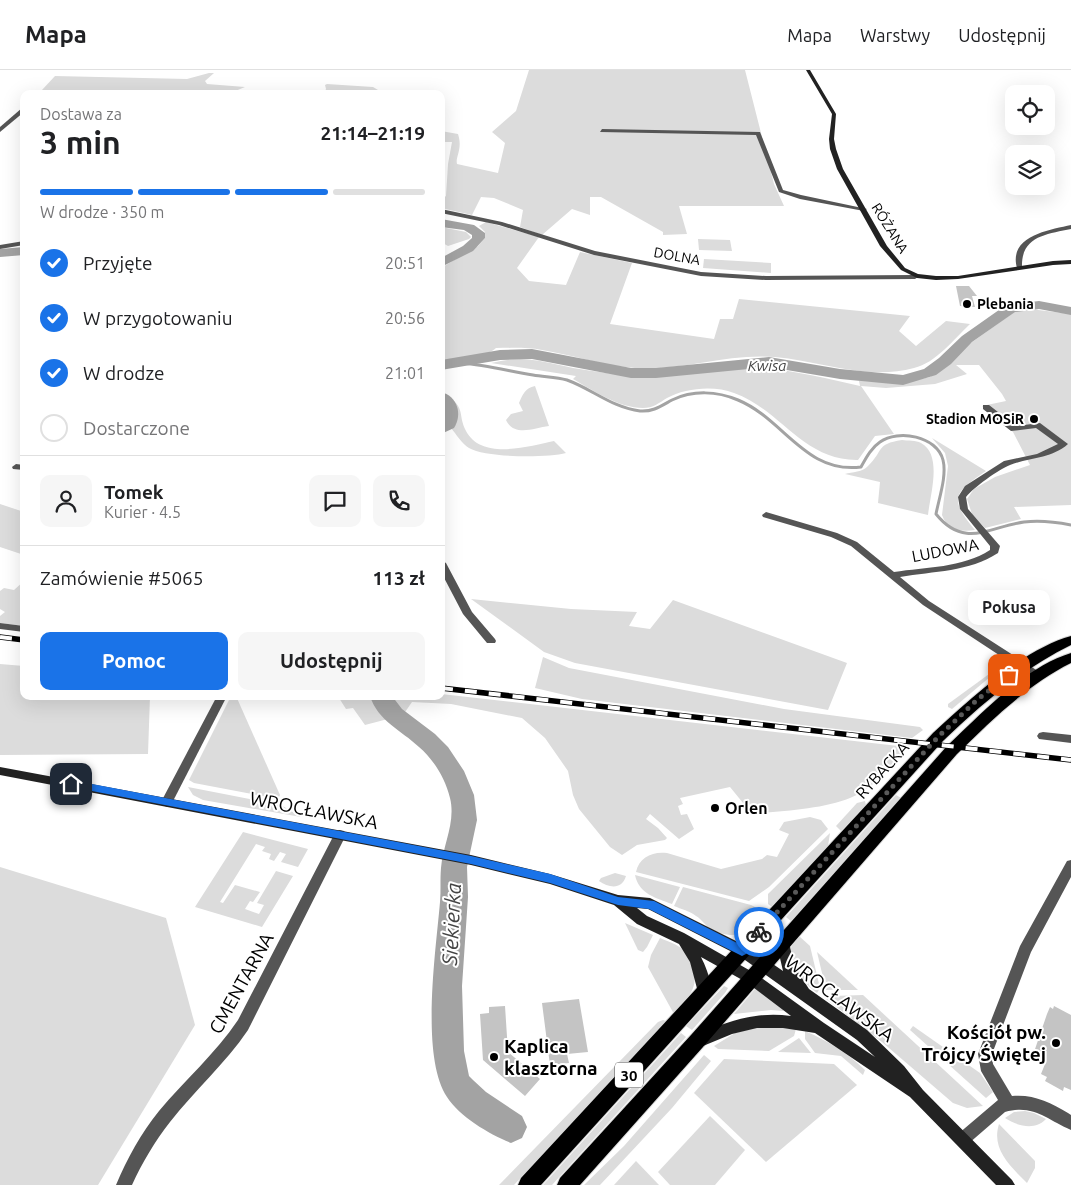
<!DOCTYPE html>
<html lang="pl">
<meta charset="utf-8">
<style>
:root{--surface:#fff;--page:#f6f6f6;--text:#202124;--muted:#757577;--line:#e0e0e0;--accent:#1a73e8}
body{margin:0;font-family:Ubuntu,sans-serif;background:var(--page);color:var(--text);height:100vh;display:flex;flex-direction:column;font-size:19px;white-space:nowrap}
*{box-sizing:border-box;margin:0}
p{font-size:16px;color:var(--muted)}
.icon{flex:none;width:28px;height:28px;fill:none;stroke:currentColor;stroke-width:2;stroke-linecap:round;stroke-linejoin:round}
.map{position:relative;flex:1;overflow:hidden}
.panel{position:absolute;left:20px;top:20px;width:425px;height:610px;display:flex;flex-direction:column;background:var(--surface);border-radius:10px;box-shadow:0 5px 20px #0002}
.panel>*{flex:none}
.tools{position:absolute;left:1005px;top:15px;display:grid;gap:10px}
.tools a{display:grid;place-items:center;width:50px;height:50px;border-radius:10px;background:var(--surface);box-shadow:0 5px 20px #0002;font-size:25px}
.pin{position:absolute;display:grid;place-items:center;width:42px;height:42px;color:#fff;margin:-21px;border-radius:10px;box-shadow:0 2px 8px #0006}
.courier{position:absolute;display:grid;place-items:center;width:50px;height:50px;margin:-25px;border:4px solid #1a73e8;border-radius:50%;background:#fff;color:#222;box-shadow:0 1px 6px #0007}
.bubble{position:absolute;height:35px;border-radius:10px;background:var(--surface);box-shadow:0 5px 20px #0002;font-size:16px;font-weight:700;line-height:35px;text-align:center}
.overview em{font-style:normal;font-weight:700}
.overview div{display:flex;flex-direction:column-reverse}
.overview{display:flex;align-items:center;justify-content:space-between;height:85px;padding:0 20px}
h1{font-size:32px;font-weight:700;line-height:38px}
.bar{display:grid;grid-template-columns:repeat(4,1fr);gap:8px 5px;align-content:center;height:60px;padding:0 20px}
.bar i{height:6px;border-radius:4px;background:var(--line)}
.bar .current{background:var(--accent)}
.bar p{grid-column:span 4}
.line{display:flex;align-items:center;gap:12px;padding:0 20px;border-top:1px solid var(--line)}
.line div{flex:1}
.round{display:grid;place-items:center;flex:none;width:52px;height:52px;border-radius:10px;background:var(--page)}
ol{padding:0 20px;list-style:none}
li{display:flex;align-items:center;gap:15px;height:55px}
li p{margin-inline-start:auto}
li .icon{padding:5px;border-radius:50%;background:var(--accent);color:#fff;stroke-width:4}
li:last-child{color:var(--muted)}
li i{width:28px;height:28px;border:2px solid var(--line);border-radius:50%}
.cta{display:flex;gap:10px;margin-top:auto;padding:10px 20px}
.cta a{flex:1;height:58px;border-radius:10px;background:var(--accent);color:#fff;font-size:20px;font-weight:700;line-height:58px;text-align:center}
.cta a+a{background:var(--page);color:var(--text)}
header{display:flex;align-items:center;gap:30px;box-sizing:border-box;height:70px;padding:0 25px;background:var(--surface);border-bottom:1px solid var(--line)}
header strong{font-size:24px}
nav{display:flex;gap:28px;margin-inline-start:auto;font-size:18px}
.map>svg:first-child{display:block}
</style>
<header>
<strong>Mapa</strong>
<nav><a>Mapa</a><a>Warstwy</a><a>Udostępnij</a></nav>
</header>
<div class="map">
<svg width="1071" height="1115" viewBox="0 0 1071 1115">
<rect width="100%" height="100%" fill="#fff"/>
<g fill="#dcdcdc">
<path d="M 529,0 L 745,0 L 774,114 L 784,136 L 679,136 L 687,164 L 663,165 L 663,162 L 601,127 L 590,127 L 590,145 L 572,139 L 542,165 L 520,157 L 523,140 L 494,128 L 481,127 L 472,145 L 441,138 L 441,130 L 446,126 L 448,94 L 452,72 L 441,72 L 441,61 L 458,64 C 463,79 455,87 457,94 L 498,103 L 505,73 L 492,62 L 516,41 Z"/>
<polygon points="209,3 214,3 205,11 207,14 245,17 228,24 143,24 139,21 42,20 55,6 187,9"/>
<polygon points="327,14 373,17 378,20 377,24 324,24 326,19 325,15"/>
<path d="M 486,152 L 539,167 L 517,198 L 529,211 L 566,215 L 580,182 L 632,193 L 610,254 L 714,269 L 720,249 L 733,249 L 739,229 L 910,246 L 899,261 L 916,276 L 946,251 L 970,254 C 954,269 936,293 914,298 C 867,311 821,291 775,287 C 728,283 682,301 635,298 C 603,296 574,285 542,280 C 527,277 511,278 496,278 C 488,287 454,288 441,290 L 441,198 L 478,176 L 485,168 L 485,162 L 479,156 Z"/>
<polygon points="441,157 466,162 471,167 469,169 448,176 441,172"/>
<polygon points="698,169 730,170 732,181 699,180"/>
<polygon points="704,189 771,193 771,203 703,198"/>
<path d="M 1030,239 L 1071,244 L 1071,435 L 1014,437 L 1021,449 L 985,458 L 972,444 L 967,429 L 974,419 L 995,407 L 1030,395 L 1013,362 L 982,336 L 1006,331 L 1002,324 L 979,295 L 956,295 L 967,304 L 935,314 L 886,318 L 861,316 L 894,364 L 875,366 L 858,390 C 803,391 780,339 734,323 C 714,315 685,318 667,328 C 659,333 653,338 643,338 C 619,338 594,321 573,309 L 576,306 L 491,293 C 524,285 541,291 573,298 C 596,302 621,305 645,306 C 671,308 698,300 724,298 C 769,294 816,306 860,316 L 859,311 L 908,312 L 930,307 L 968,275 L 1017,240 Z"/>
<path d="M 535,316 L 549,356 C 534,358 514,367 506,350 L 511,344 L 523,341 L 519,333 C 523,324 525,318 535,316 Z"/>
<path d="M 446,324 C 467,340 457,343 466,361 C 482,391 529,376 554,371 L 566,383 C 547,388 486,388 469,378 C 462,374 456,364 451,358 C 455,345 455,335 446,324 Z"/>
<path d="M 932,368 L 986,401 C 954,423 948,428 975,460 C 960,462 947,460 942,445 L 948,396 L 945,383 Z"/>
<path d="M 902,370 C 908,371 916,370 921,373 C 943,385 930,425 928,445 L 878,433 L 880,412 L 845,404 C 852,402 863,402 868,396 C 884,381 875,374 902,370 Z"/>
<polygon points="0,434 24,442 24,485 0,477"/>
<polygon points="24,511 24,556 0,553 0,546 5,542 0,539 0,521 4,518 14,520"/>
<polygon points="471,529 571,539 637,542 629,556 650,559 673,530 847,593 828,640 575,593 544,582"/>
<polygon points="543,587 569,598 784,639 920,657 923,660 912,668 582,629 535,618"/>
<polygon points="0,594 24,596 24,626 150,626 148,684 0,685"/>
<polygon points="996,599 997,601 952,639 948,637 948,634"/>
<path d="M 441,624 L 907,677 C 892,697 874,718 850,728 C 824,739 781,741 752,744 L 730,717 L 680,728 L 683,734 L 678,736 L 681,745 L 687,744 L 694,759 L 679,769 L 650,744 L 646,749 L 658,758 L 667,768 L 665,770 L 637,775 L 622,785 L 610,777 L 579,739 L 573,725 L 568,701 L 545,668 L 522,648 L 451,634 L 412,632 L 403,645 L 365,655 L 353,638 L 346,639 L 339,628 L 329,626 L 441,626 Z"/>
<polygon points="231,626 236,626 280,725 278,729 194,713 189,710"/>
<polygon points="188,717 281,735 301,747 203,730 193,725"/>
<polygon points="896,725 901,728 791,851 786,847"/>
<polygon points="865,731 866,735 841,761 836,756 857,733"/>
<path d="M 810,747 L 821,750 L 828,759 L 769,817 L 749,831 L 636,802 C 639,787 653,781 667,783 L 721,799 L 762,789 L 767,785 L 777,787 L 789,764 L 779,760 L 784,752 Z"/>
<polygon points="243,762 308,779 298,797 281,792 286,784 280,782 274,791 269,789 271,784 262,781 265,777 256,774 220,832 223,833 235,815 260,822 253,832 250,831 245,839 259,844 264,835 257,833 276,801 293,806 262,857 195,837"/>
<polygon points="830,763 828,776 772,837 768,834 768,824"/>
<polygon points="0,797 166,848 195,955 98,1115 0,1115"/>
<path d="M 615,803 L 626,806 C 622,820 609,818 599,811 L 601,808 Z"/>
<path d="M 635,805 L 680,817 L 672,834 C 656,828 639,824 635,805 Z"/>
<path d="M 683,817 L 751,835 L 767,843 C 751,860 736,873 711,859 C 705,856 702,849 696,846 C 690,841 681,839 674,836 Z"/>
<polygon points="625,853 653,865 647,877 643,882 638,880"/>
<path d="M 799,866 L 810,876 L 820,918 L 817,923 C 801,911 777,886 799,866 Z"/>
<path d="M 660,868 C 679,876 689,878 694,901 C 698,920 686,930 674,944 L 648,897 L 651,885 Z"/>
<polygon points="817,882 858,920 826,920"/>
<polygon points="724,916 728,918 725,923 692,960 686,956"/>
<polygon points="755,919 785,938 783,941 771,940 734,944"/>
<polygon points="863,925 983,1036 967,1038 953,1033 882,972 826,929 833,926"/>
<polygon points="663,950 666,951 514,1115 499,1115 658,952"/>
<polygon points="762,956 796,959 794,966 769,981 718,979 714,976 735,963"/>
<polygon points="913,956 980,1003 993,1022 986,1028 910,960"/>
<path d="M 805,961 C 830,972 846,982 865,1000 L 863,1005 L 841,986 L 815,983 L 805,969 Z"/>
<polygon points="681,963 686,967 552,1115 543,1115"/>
<polygon points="799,968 811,983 778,982"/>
<polygon points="704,985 711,991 672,1038 600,1115 584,1115 624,1076"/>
<polygon points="724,989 834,994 857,1015 766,1092 694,1023"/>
<path d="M 1025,1041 L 1034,1043 L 1046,1049 C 1035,1061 1017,1056 1005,1048 L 1014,1042 Z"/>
<polygon points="710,1046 745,1080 715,1115 670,1115 658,1102"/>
<path d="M 999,1054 L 1035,1091 L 1035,1098 L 1027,1113 C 1010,1096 991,1079 999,1054 Z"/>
<polygon points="636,1091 659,1115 614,1115"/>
</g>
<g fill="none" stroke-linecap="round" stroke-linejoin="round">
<path stroke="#a3a3a3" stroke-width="3" d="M 462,293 C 486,295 509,301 533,305 C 544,307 556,307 567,310 C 592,319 613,338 640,341 C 653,342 661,336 672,330 C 693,320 717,321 738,330 C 784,349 805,404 861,397 C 866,388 871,378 880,372 C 898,359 937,366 943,390 C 947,406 939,428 936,444 C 964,479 989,457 1024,452 C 1040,450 1056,452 1071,455"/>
<g fill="#a3a3a3" fill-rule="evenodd">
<polygon points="441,149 474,155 485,163 485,168 473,181 441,197 441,188 463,176 472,168 472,165 464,160 441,157"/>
<polygon points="24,177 24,185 0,187 0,179"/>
<polygon points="1039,231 1071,237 1071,245 1039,239 1015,242 972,272 951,294 936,305 903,315 840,309 769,297 656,308 631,308 532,289 500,290 441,300 441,290 500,280 532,279 631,298 656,298 769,287 840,299 903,305 924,299 939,288 962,266 1006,235"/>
<path d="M 441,322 C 457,326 463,344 454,358 L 441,364 Z"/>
<path d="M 370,626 L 392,626 L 402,639 L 435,664 L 448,677 L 464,701 L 474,725 L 477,750 L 467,797 L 468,827 L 462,916 L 464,981 L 469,1006 L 473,1010 L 486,1022 L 522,1046 L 527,1057 L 522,1068 L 511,1073 C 489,1064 460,1047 447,1027 C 420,986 436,880 440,832 C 441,821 440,810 441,798 C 443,774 456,752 450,728 C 445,708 434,690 419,677 C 401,660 378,651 370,626 Z"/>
</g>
</g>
<g fill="#c4c4c4">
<polygon points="956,216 969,216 977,226 972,226 975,237 960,236"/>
<polygon points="579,929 588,982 567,984 569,993 550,995 542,933"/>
<polygon points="505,936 508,982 540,1009 525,1026 483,990 480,944 489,943 489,937"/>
<polygon points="1054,936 1071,945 1071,1020 1064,1017 1063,1021 1045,1011 1047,1007 1041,1004 1045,994 1034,989 1035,986 1033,985 1047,944 1050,937 1053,939"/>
</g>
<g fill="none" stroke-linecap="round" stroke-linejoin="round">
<defs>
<g id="primary">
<path d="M 1071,566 L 1071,575 C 1022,599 982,634 943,671 L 541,1115 L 518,1115 L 521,1108 L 933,663 C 969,630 1023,579 1071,566 Z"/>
<path d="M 1071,583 L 1071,593 C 1027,615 992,650 957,684 L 703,977 L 580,1115 L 557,1115 L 560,1108 L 691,965 L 947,676 C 981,644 1025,597 1071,583 Z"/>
</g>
</defs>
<use href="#primary" stroke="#dbdbdb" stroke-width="2"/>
<g fill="#555" fill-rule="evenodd">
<rect x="36" y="22" width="4" height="2"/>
<polygon points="22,38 24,38 24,42 0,62 0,57"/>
<polygon points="602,59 760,62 783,120 801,125 867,139 864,141 800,129 779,122 756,65 600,62"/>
<polygon points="441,139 502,152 595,181 701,202 766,206 915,205 918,207 915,209 766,210 701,206 594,185 499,155 441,143"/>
<path d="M 1071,155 L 1071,159 C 1047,164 1021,166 1022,197 L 1017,198 C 1008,166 1049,160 1071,155 Z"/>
<polygon points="24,171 24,175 0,179 0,175"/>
<path d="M 983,335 L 989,335 L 1016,356 L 1040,353 L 1068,374 C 1051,389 1030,387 1010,395 C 999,399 973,418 966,427 L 968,439 L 1000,476 L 998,483 C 969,502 934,501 900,507 L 929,531 L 1041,603 L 1042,606 L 1041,609 L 1037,610 L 923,535 L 851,476 L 831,467 L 763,447 L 762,445 L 766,442 L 837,463 L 857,472 L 894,502 C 926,497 962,498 990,480 L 990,476 L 960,439 L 958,427 L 965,416 L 1004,391 L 1037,384 L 1058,374 L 1036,358 L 1011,361 L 983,339 Z"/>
<polygon points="16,394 24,395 24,400 13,399 12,397"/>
<polygon points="441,490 446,493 472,542 495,569 496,571 495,573 487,573 463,544 441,502"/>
<polygon points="0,553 24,556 24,562 0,559"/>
<polygon points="217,626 227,626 171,735 167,737 163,735 161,732"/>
<polygon points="1043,662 1071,665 1071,673 1039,669 1037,666 1039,663"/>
<path d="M 340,760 L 344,761 L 346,765 L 248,960 C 225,994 195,1020 170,1052 C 155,1071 142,1093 132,1115 L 116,1115 C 127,1089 141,1063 159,1041 C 185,1010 215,984 238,950 L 336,761 Z"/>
<path d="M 1071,790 L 1071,807 L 1031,882 L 992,984 L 993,994 L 1012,1026 C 1033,1024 1050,1032 1068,1043 L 1071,1045 L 1071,1060 C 1047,1050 1034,1034 1005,1042 L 968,1074 L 963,1077 L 958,1074 L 955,1069 L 958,1064 L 998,1030 L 981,1001 L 978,984 L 1020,876 L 1067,791 Z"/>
</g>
<g fill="#222" fill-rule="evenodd">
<polygon points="806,0 810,0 836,44 834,69 836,79 843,99 887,176 905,198 918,204 936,206 958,206 1053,191 1071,190 1071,194 1053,195 958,209 936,210 917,208 901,200 880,176 837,99 830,79 829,69 832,44"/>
<path d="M 0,697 L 471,785 L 550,804 L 618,825 L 650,828 L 748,877 L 783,901 L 776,871 L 778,867 L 783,865 L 788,867 L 794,896 L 809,919 L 867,960 L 904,996 L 923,1020 L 1012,1110 L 1015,1115 L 996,1115 L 910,1027 L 815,963 L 783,958 L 757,958 L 732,964 L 703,976 L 698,974 L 696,969 L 698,964 C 729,951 757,941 791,946 L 746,912 L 701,887 C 706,897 714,915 709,926 L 704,928 L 699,926 L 690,892 L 679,874 L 637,854 L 614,835 L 550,814 L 471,795 L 0,705 ZM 637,838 L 648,839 L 738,885 L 857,970 L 875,987 L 824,953 L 756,904 L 684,863 L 647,846 Z"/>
</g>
<use href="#primary" fill="#000" fill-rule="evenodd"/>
<defs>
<g id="rail">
<polyline points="0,567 24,570"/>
<polyline points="441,618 1071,690"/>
</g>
</defs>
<use href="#rail" stroke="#000" stroke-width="5.5"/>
<use href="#rail" stroke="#fff" stroke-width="4" stroke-dasharray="12" stroke-linecap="butt"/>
</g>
<polygon fill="#1a73e8" points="71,710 471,786 550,804 618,827 654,831 741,875 756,859 759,858 765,862 746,884 742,886 649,839 618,835 550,813 471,794 71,717 66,714"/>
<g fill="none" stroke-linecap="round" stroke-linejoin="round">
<polyline stroke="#595959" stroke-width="5" stroke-dasharray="0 9" points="759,862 938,667 978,629 1009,605"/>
</g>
<g fill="#000" stroke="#fff" stroke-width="2">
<circle cx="967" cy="234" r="5"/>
<circle cx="1034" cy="349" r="5"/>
<circle cx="715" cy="738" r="5"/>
<circle cx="1056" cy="973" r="5"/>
<circle cx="494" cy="987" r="5"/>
</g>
<g text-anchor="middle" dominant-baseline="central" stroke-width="4" stroke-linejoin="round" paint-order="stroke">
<g font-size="14" fill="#000" stroke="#fff">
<text transform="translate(890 158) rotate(58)">RÓŻANA</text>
<text transform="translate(677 186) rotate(10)">DOLNA</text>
</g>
<g font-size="14" font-weight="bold" fill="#000" stroke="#fff" text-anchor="start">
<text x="977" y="234">Plebania</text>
<text x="1024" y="349" text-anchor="end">Stadion MOSiR</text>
</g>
<g font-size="15" font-style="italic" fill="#444" stroke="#fff">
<text x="767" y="295">Kwisa</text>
</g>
<rect fill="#fff" stroke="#4c4c4c" stroke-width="1" x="615" y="992.5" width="28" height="25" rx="4"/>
<g font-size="15" font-weight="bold" fill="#000">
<text x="629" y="1005">30</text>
</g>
<g font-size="16" fill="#000" stroke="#fff">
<text transform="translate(945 480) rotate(-11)">LUDOWA</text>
<text transform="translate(882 700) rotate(-48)">RYBACKA</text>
</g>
<g font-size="16" font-weight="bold" fill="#000" stroke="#fff" text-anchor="start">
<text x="725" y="738">Orlen</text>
</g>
<g font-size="19" fill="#000" stroke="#fff">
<text transform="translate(314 740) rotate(11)">WROCŁAWSKA</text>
<text transform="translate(241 913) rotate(-61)">CMENTARNA</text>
<text transform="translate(840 928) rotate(37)">WROCŁAWSKA</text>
</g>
<g font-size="19" font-weight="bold" fill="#000" stroke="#fff" text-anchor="end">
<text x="1046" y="962">Kościół pw.<tspan x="1046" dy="22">Trójcy Świętej</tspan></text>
<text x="504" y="976" text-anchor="start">Kaplica<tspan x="504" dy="22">klasztorna</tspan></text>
</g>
<g font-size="21" font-style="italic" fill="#444" stroke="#fff">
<text transform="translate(451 854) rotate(-87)">Siekierka</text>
</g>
</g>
</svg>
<div class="tools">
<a><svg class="icon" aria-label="locate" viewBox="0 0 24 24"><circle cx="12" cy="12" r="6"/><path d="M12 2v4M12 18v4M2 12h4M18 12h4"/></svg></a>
<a><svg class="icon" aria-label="layers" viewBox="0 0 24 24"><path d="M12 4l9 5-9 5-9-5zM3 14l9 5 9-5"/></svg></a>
</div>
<div class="pin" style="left:1009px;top:605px;background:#ea580c"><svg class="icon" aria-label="bag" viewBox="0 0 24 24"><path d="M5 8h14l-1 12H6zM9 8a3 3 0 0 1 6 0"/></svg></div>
<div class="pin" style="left:71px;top:714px;background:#1f2937"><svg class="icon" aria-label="home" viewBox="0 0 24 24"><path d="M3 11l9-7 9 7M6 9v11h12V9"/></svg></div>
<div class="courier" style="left:759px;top:862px"><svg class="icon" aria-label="bike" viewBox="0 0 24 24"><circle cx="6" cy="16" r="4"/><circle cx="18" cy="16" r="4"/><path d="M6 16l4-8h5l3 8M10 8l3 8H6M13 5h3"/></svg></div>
<div class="bubble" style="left:968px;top:520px;width:82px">Pokusa</div>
<section class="panel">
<div class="overview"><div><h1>3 min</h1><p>Dostawa za</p></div><em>21:14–21:19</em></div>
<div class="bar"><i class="current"></i><i class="current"></i><i class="current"></i><i></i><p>W drodze · 350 m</p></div>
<ol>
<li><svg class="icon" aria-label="check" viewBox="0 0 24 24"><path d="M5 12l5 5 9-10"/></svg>Przyjęte<p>20:51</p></li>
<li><svg class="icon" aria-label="check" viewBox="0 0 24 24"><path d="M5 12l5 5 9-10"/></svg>W przygotowaniu<p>20:56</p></li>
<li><svg class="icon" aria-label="check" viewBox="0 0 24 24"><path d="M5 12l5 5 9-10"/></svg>W drodze<p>21:01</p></li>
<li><i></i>Dostarczone</li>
</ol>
<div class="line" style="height:90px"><a class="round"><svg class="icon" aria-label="person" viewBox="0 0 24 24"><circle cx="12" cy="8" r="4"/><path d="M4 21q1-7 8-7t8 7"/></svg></a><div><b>Tomek</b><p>Kurier · 4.5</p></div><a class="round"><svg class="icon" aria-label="chat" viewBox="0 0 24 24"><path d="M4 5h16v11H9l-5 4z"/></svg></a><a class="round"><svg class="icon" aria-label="phone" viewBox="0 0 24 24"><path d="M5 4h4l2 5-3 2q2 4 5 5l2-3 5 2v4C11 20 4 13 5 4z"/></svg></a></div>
<div class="line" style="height:65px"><div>Zamówienie #5065</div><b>113 zł</b></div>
<div class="cta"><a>Pomoc</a><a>Udostępnij</a></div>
</section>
</div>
